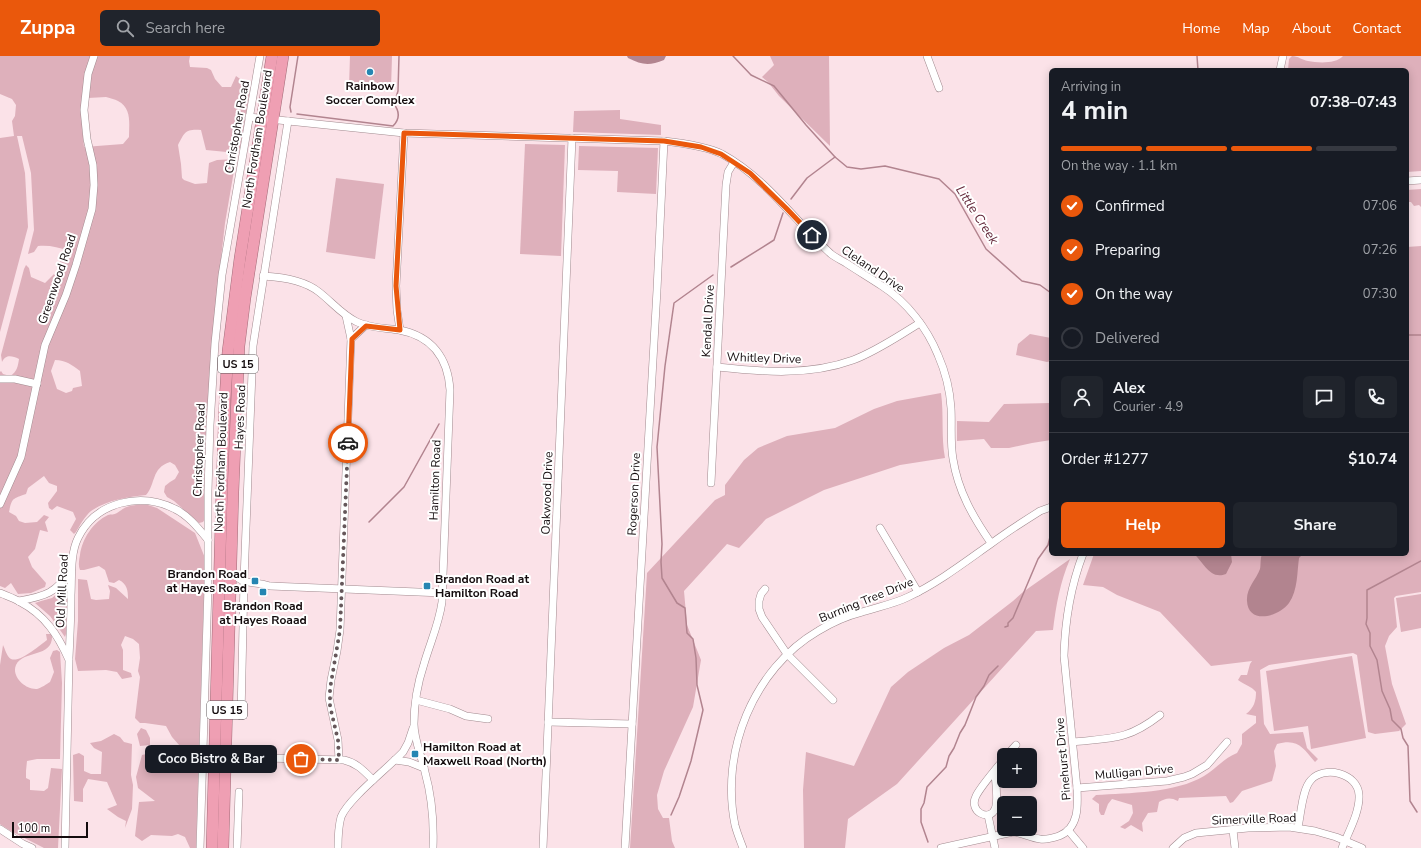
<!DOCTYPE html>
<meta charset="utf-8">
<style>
:root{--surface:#171b24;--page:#20242c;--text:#f1f3f6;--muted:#9ea1a6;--line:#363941;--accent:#ea580c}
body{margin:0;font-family:"Nunito Sans",sans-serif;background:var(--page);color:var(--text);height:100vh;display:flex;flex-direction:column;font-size:15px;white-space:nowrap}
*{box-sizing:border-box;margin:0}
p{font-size:13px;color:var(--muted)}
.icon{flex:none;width:22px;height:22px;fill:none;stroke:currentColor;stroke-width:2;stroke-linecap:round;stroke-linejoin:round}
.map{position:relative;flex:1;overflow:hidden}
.panel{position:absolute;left:1049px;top:12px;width:360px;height:488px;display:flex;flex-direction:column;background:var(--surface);border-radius:6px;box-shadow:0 2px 10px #0003}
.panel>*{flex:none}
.buttons{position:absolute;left:997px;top:692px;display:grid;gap:8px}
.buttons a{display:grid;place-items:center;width:40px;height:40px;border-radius:6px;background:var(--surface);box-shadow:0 2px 10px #0003;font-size:20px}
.scale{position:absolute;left:12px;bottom:10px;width:76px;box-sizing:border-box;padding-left:4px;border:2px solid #140c0e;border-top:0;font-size:11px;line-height:14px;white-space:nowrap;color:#140c0e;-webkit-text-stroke:3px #fff;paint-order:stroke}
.pin{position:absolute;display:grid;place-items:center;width:34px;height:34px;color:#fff;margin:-17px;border:2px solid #fff;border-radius:50%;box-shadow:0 1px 4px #0007}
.courier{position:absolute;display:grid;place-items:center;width:40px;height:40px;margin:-20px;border:3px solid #ea580c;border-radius:50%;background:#fff;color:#222;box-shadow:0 1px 5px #0007}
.bubble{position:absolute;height:28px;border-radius:6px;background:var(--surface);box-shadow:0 2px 10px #0003;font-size:13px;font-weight:700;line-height:28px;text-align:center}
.head em{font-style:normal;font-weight:700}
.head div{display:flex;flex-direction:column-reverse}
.head{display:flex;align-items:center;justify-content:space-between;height:68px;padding:0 12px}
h1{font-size:26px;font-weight:700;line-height:30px}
.bar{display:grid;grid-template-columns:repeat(4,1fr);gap:6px 4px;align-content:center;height:48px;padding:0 12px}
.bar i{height:5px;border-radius:3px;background:var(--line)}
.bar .selected{background:var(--accent)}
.bar p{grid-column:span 4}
.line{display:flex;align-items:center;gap:10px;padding:0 12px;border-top:1px solid var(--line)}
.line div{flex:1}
.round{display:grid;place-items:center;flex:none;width:42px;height:42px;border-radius:6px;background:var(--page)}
ol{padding:0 12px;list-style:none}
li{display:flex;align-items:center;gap:12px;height:44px}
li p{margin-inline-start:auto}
li .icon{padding:4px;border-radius:50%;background:var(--accent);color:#fff;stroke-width:4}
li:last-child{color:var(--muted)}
li i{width:22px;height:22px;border:2px solid var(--line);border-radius:50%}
.primary-button{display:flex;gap:8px;margin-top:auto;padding:8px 12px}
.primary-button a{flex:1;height:46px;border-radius:6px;background:var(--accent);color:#fff;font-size:16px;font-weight:700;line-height:46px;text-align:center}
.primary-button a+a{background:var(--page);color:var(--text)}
header{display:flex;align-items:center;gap:24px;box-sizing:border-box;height:56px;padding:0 20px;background:var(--accent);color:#fff}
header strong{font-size:19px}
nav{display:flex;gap:22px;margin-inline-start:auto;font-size:14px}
.search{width:280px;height:36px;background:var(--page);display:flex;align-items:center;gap:10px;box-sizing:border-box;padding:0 14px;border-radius:6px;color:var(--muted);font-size:15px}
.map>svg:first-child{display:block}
</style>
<header>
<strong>Zuppa</strong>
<div class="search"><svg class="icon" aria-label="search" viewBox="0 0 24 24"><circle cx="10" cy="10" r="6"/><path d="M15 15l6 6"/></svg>Search here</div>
<nav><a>Home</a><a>Map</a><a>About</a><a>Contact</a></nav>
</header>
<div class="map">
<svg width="1421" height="792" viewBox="0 0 1421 792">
<rect width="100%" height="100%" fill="#fbe2e8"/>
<g fill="#deb0bb" fill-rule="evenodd">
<path d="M 0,0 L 190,0 L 189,5 L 190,11 L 207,12 L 211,14 L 215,23 L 222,31 L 231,31 L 236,20 L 243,25 L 250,35 L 240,92 L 237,97 L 206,94 L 201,74 C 185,73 185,76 178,89 L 181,108 L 182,122 L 184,124 L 195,128 L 207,127 L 209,107 L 217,104 L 236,103 L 225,167 L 211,292 L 208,351 L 204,402 L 205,463 L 203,466 L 199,467 L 174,445 L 167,441 L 164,436 L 165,430 L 170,426 L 175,423 L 179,416 L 175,409 L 170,406 C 151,412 156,428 146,439 C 127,441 107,444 91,455 C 85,460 80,469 76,476 L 74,478 L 70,474 L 76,463 L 73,456 L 57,450 L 52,454 L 49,452 L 48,447 L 57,435 L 57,430 L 49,427 L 44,420 L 28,432 L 26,438 C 12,443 12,442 9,456 L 16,460 L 19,465 L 25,467 L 37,466 L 44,459 L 49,461 L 45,466 L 48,476 L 40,474 L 35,493 L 28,501 L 32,511 L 46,527 L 45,531 L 31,537 L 18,538 L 11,527 L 5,532 L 0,530 L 0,316 L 1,315 L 3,318 L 10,320 C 17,316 18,310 19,303 C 12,300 6,298 2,306 L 1,299 L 24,213 L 26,209 L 29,212 L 31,221 L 45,227 L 54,218 L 57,223 L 64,220 L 63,214 L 59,209 L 61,203 L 68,206 L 70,201 L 69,195 C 58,191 49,189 38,190 L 34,196 L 28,198 L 34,174 L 31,117 L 22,80 L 17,80 L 25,117 L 28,171 L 0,276 L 0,82 L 14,80 L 12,65 L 15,60 L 16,49 L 12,43 L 0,38 ZM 106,41 C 109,42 115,43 118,45 C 132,52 129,68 129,81 L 123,88 L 84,91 L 82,69 L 88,42 ZM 55,304 C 66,304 72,309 80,315 L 82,330 L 73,332 L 72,335 L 66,337 L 57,333 L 51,315 Z"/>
<polygon points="350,0 392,0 391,33 349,31"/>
<polygon points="770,0 829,0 830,90 779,40 768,26 762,21 774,9"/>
<path d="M 1292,0 C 1298,0 1302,4 1308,5 C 1318,7 1336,8 1343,0 L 1421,0 L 1421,115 L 1407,116 L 1407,14 L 1288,14 L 1289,3 Z"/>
<polygon points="620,54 620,63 661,69 661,79 573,76 574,55"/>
<polygon points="525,88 565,89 561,200 520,198"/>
<polygon points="579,90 658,92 656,138 617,136 618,115 578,114"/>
<polygon points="336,122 384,128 375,203 326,196"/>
<polygon points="1421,133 1421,151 1419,149 1414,150 1411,146 1407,146 1407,134"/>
<path d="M 1421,190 L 1421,536 L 1396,540 L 1394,542 L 1397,571 L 1389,580 L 1385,590 L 1392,628 L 1406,668 L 1399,675 L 1375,678 L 1368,676 L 1357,599 L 1353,597 L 1269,609 L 1260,614 L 1264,668 L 1270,678 L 1303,676 L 1307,692 L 1318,703 L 1315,706 C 1303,692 1298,682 1277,688 L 1274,695 L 1276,710 L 1272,725 L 1242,735 L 1233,746 L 1230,747 L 1226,740 L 1179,742 L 1178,745 C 1170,741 1166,742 1159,746 L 1157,756 L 1148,757 L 1142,767 L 1143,776 L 1131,769 L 1125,773 L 1120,771 L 1129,765 L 1133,757 L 1132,749 L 1112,743 L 1108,748 L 1104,759 L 1101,759 L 1099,755 L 1099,748 L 1092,743 L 1096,739 C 1128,737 1176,737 1204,720 C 1216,713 1224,702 1237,697 L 1242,688 L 1242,678 L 1256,667 L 1256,660 L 1246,658 C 1254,652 1256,645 1256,636 C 1251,630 1245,629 1238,624 L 1241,619 L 1247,619 L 1250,608 L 1252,605 L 1211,610 L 1160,556 L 1117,539 L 1103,531 L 1083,529 L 1094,498 L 1407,498 L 1407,191 Z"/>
<polygon points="1030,278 1051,282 1051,305 1047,306 1016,299 1018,288"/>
<path d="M 941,337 C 944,358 941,381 945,402 L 900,409 L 824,434 L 766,463 L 739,492 L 727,488 L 684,535 L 687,569 L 701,604 L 693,651 L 664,715 L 657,739 L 658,753 L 663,762 L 669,762 L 672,785 L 675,792 L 630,792 L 647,517 L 715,444 L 725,439 L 725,429 L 744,404 L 758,392 L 787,380 L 835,372 L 874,353 L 897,345 Z"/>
<polygon points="1051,347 1051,384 1032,387 1009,392 991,392 984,383 957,385 957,365 989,366 1004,348"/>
<path d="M 136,449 L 148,449 L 157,452 L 195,477 L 205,502 L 196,792 L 190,792 L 185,781 L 178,778 L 172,780 L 151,779 L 142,785 L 135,780 L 139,746 L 155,745 L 138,732 L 136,721 L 142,699 L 151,697 L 160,699 L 178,699 L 180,690 L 172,681 L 166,670 L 145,667 L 140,667 L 135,662 L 140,621 L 138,615 L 140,602 L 139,588 L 133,583 L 125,580 L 121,589 L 123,594 L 123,614 L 131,617 L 132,621 L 122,623 L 117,616 L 106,614 L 78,615 L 75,603 L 78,565 L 78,523 L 87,524 L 91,543 L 96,544 L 109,543 L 110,535 L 108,529 L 116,532 L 128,543 C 128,534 127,528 119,524 L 114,527 L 109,526 L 105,514 L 99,510 L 84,514 L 80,514 C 78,509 79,504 80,499 C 82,483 93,466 108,459 C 111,458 114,459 117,457 C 126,451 124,451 136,449 Z"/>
<path d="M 1070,503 C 1060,526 1056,550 1053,574 L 1036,575 L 897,728 L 848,763 L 845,792 L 804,792 L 803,734 L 806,696 L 854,710 L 891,631 L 908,616 L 944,592 L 969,579 L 1013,545 L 1023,536 Z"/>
<polygon points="63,533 67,538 66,578 65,581 50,560 35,547 41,545 52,542"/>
<polygon points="1421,538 1421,572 1401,576 1396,542"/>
<path d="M 46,578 L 52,578 C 54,603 24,593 16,609 C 11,620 25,634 37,633 C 41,632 47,628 50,626 L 54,616 L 50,602 L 53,595 L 57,594 L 60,596 L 62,627 L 60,703 L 37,703 L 27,705 L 26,715 L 26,722 L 30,724 L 30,734 L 44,735 L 48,732 L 51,712 L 62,713 L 58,792 L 44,792 L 9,774 L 0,768 L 0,609 L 3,589 C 5,593 7,601 11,603 C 20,607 40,589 47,584 Z"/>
<polygon points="1352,600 1366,682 1311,693 1308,670 1274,675 1266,615"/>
<polygon points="141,672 146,674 150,682 150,689 140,690 137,678"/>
<polygon points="114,678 120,681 124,686 132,688 131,719 133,729 132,753 125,772 126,765 118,761 107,753 117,749 107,726 88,723 83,733 83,746 74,745 73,699 79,697 84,700 84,715 91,718 101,718 102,696 94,692 90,687 101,685"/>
</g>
<g fill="#b2848f">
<path d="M 627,0 L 666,0 L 664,4 C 649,10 642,9 628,2 Z"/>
<path d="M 1194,498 L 1231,498 L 1232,506 L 1226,518 C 1210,524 1204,507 1194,498 Z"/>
<path d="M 1262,498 L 1303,498 L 1299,502 C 1297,516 1298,534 1289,547 C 1279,561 1248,569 1247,545 C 1246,532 1256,524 1260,513 C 1261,509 1260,503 1262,498 Z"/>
</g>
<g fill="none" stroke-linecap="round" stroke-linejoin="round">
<g stroke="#b2848f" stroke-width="1.5">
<polyline points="733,0 751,19 774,30 806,69 835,101 847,111 861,113 885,110 939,123 955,138 986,193 1022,225 1040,229 1051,237"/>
<polyline points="1197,0 1198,14"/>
<polyline points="291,56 290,51 298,0"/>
<path d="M 297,58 L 393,70 C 400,63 400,56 394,48 L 398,35 L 399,0"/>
<polyline points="791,143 807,122 835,101"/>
<polyline points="731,211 774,184 783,157"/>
<polyline points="1407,279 1421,279"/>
<polyline points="369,466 404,431 439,368"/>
<polyline points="1005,571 1008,570 1008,567 1013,562 1038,503 1048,489 1051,477"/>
<polyline points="1417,756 1410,745 1408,690 1403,682 1401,673 1392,664 1390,653 1382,635 1377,604 1370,590 1370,577 1366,568 1367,562 1367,534 1421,505"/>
<polyline points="671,759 679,741 691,705 703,654 697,629 696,602 693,583 687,577 685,552 677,547 662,522 661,506 662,488 657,391 665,310 674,247 713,219"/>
<polyline points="928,786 921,766 921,753 924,747 927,731 946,711 949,700 954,692 960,677 965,669 976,641 984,630 989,619 998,610"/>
</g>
<defs>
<g id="minor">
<polyline points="927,0 939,32"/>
<polyline points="1280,14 1283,0"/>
<path d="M 249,61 L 404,77 L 664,85 C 682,87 706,90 722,98 C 766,122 795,165 831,198 C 836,202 841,204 846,207 C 858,215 870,222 882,230 C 907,246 927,272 938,299 C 945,315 950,334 951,352 C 952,369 950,386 953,403 C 958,435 973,461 991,487"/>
<polyline points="1407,125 1421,124"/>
<path d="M 263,220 C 282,221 304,224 319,236 C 332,246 342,259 357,266 C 370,272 385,272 399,274 C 432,280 448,302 450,334 L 442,546 C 439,568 430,587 424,608 C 418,626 414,649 414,668 C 414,684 422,701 425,716 C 432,741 434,766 433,792"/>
<polyline points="400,274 397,254 396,230 404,77"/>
<polyline points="351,283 366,269"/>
<path d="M 717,311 C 763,316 809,320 853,304 C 877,295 898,280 920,267"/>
<polyline points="0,323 15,323 37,328"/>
<polyline points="711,427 726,129 728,116 734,106"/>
<polyline points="0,448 21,401 45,289 66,239 76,209 92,153 94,129 93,109 87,83 84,54 88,18 94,0"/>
<polyline points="880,472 918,536"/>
<path d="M 231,517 C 248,531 252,524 270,530 L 443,537"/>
<polyline points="765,533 761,538 759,545 759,553 762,561 787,598 833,644"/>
<path d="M 0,537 C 7,540 14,542 20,546 C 45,559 58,579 69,604 L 65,792"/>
<path d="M 19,545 C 46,540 56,537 71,514"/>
<path d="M 69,602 C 70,581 71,560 71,539 C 72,521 70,498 78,482 C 96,445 141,436 175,453 C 188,459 199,473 208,484"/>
<polyline points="416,644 450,653 466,660 488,663"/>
<polyline points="241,660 244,524 253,290 288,65"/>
<polyline points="548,666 632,668"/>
<path d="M 1073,686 C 1112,682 1128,684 1160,659"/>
<polyline points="1007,699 1016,689"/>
<path d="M 226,701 L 344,704 C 357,707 364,715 373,724"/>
<polyline points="339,704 338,684 329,642 331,624 337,595 340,574 351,283 346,260"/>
<polyline points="395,704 409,706 424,712"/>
<path d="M 995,715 C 995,725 999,744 995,753 C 990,766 968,756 976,740 C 981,730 996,713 1004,703"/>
<polyline points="1077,732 1167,725 1184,721 1192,718 1207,709 1227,686"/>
<polyline points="988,759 995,792"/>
<path d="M 1298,771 C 1301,759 1302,733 1311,724 C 1324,709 1358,717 1359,739 C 1360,756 1348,777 1342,792"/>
<polyline points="0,773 23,788 32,792"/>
<polyline points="1068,774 1083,792"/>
<polyline points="1233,774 1235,792"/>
<polyline points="200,792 208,531 208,435 210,369 215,287 222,219 260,0"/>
<polyline points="237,792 239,736"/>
<path d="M 338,792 C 338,781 338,772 341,761 C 348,743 388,712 403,696 L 408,687 L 413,672"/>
<polyline points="543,792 572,82"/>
<polyline points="625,792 657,234 664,85"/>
<path d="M 743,792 C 740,784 737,777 735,769 C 720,696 753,613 818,575 C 831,567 846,560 862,556 C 877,551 894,548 908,541 C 938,527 965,506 992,487 C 1007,476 1024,465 1040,455 L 1051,451"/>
<path d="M 941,792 L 1013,776 C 1023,777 1031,782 1040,783 C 1047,784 1053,782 1059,780 C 1079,772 1078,750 1077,732 L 1064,600 C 1065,564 1070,532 1083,498"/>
<polyline points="1173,792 1184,782 1196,777 1248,772 1289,771 1315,775 1336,781 1362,792"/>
</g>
<g id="highway">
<polyline points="212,792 222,428 225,344 228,295 240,202 272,0"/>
<polyline points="223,792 233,436 239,290 245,242 283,0"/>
</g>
</defs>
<use href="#minor" stroke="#a18a8f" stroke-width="8"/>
<use href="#highway" stroke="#a26c79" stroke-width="12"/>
<use href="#minor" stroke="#fff" stroke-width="7"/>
<use href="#highway" stroke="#ef9fb3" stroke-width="11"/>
</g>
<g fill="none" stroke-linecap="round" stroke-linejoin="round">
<polyline stroke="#65575a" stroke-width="4" stroke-dasharray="0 7.2" points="301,703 339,704 338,684 330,650 330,633 340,574 348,387"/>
<polyline stroke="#ea580c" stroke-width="5" points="348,387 352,283 366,270 400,274 396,230 404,77 664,85 701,91 721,98 750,117 786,152 812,179"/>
</g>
<g fill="#2686b2" stroke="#fff" stroke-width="1.5">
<circle cx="370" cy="16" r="4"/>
<rect x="251" y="521" width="8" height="8" rx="2"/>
<rect x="423" y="526" width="8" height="8" rx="2"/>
<rect x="259" y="532" width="8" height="8" rx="2"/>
<rect x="411" y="694" width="8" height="8" rx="2"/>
</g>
<g text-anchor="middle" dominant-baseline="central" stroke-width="4" stroke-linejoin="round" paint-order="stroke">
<g fill="#fff" stroke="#5a5556" stroke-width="1">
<rect x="218" y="299" width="40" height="18" rx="3"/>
<rect x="207" y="645" width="40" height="18" rx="3"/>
</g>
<g font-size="11" font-weight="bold" fill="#140c0e">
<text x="238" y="308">US 15</text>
<text x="227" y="654">US 15</text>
</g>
<g font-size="12" font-weight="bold" fill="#140c0e" stroke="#fff">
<text x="370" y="30">Rainbow<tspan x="370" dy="14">Soccer Complex</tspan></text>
<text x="247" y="518" text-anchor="end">Brandon Road<tspan x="247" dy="14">at Hayes Road</tspan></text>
<text x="435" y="523" text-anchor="start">Brandon Road at<tspan x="435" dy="14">Hamilton Road</tspan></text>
<text x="263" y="550">Brandon Road<tspan x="263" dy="14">at Hayes Roaad</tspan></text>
<text x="423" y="691" text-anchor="start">Hamilton Road at<tspan x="423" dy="14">Maxwell Road (North)</tspan></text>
</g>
<g font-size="12" fill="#140c0e" stroke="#fff">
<text transform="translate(237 71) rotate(-80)">Christopher Road</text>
<text transform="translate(257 83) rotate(-81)">North Fordham Boulevard</text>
<text transform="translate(873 213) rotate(34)">Cleland Drive</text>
<text transform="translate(57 223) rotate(-71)">Greenwood Road</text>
<text transform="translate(708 265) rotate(-87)">Kendall Drive</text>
<text transform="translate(764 302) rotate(2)">Whitley Drive</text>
<text transform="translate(240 361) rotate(-88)">Hayes Road</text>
<text transform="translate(199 394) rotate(-88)">Christopher Road</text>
<text transform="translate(221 406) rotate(-88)">North Fordham Boulevard</text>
<text transform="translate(435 424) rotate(-88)">Hamilton Road</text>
<text transform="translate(547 437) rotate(-88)">Oakwood Drive</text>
<text transform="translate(634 438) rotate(-87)">Rogerson Drive</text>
<text transform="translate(62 535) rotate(-87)">Old Mill Road</text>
<text transform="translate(866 544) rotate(-22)">Burning Tree Drive</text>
<text transform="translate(1063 703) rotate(-95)">Pinehurst Drive</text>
<text transform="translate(1134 716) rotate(-5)">Mulligan Drive</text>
<text transform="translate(1254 763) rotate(-2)">Simerville Road</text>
</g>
<g font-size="13" font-style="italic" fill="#64293b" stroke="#fff">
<text transform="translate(977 159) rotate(57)">Little Creek</text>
</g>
</g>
</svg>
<div class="buttons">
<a>+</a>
<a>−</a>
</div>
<div class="scale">100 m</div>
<div class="pin" style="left:301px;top:703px;background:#ea580c"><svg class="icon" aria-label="bag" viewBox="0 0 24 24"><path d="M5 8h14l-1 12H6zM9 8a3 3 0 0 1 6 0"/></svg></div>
<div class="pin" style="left:812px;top:179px;background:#1f2937"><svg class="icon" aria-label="home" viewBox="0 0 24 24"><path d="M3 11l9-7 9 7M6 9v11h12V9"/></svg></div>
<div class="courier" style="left:348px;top:387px"><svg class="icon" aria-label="car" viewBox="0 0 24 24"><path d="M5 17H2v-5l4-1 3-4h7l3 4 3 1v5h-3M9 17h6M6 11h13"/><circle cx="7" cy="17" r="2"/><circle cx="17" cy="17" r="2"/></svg></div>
<div class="bubble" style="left:145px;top:689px;width:132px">Coco Bistro &amp; Bar</div>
<section class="panel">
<div class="head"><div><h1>4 min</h1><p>Arriving in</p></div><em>07:38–07:43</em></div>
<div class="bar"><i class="selected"></i><i class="selected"></i><i class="selected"></i><i></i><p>On the way · 1.1 km</p></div>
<ol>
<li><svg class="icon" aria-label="check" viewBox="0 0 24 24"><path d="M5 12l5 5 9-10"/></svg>Confirmed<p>07:06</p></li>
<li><svg class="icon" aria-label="check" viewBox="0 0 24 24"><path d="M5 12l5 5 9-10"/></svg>Preparing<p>07:26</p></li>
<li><svg class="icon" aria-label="check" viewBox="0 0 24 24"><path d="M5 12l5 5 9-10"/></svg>On the way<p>07:30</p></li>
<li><i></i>Delivered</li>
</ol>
<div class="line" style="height:72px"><a class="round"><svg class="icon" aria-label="person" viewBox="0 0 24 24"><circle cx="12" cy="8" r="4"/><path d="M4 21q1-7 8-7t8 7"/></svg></a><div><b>Alex</b><p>Courier · 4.9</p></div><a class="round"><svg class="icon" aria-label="chat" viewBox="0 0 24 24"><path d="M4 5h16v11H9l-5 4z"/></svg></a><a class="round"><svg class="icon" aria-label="phone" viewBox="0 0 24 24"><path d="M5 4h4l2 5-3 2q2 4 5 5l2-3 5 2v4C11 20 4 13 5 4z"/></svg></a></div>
<div class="line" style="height:52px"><div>Order #1277</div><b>$10.74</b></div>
<div class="primary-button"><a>Help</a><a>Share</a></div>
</section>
</div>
